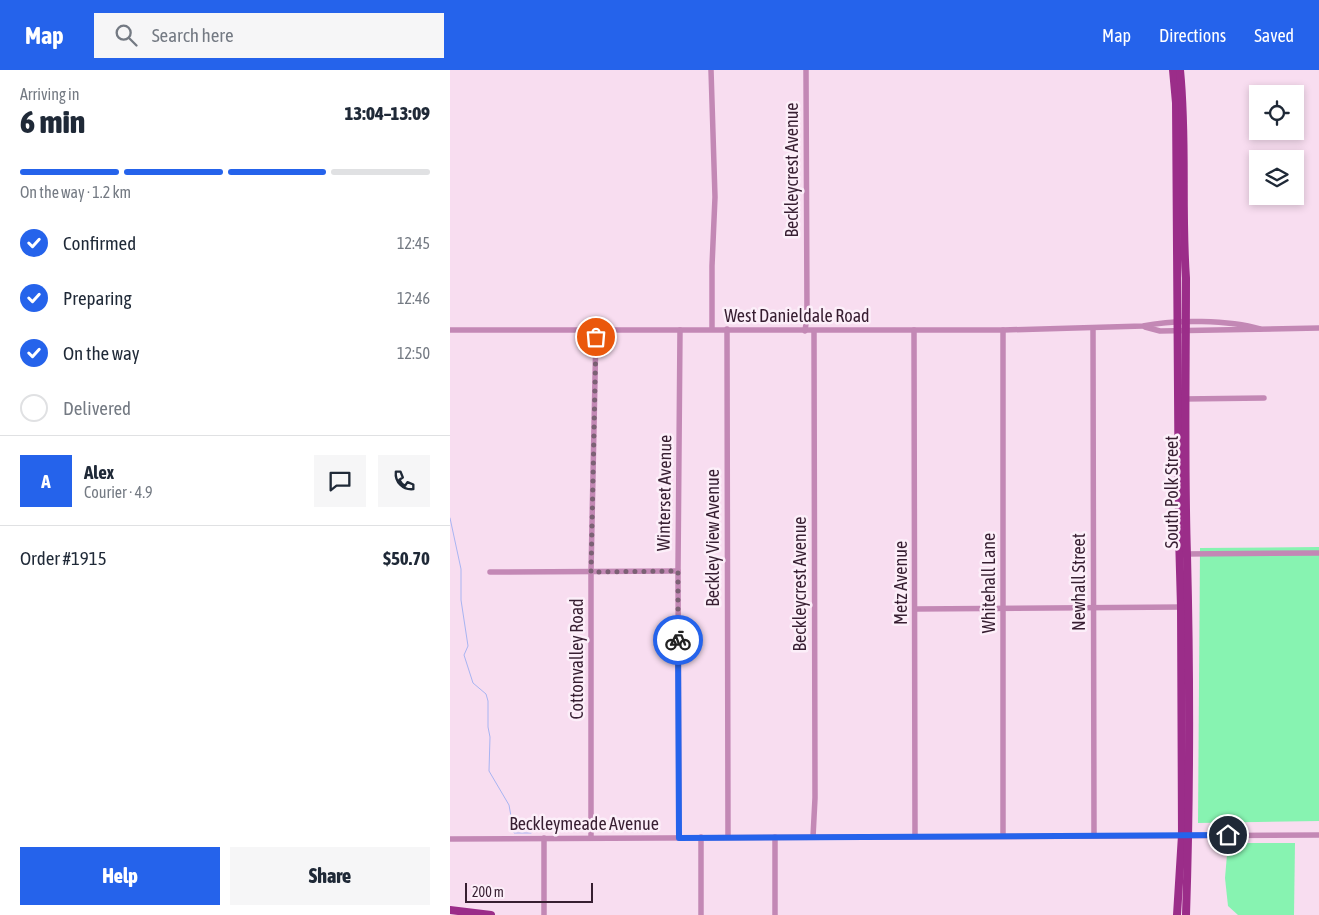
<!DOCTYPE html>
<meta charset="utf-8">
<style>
:root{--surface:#fff;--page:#f6f6f7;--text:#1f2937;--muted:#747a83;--line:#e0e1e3;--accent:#2563eb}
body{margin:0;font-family:"Asap Condensed",sans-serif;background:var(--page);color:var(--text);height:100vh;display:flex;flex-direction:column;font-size:19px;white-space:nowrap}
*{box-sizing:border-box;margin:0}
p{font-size:16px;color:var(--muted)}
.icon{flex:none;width:28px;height:28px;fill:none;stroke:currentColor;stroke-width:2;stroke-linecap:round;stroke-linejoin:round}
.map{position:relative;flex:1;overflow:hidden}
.panel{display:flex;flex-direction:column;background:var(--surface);width:450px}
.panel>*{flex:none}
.fabs{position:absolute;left:799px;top:15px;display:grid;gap:10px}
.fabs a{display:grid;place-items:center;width:55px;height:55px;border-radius:0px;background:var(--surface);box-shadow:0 2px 8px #0003;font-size:25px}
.scale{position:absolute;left:15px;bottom:12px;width:128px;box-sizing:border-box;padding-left:5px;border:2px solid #371e31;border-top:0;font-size:14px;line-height:18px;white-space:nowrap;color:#371e31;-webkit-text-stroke:4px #fceff9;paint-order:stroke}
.pin{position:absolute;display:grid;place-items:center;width:42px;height:42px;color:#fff;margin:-21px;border:2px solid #fff;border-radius:50%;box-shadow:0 1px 5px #0007}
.courier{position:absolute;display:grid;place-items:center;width:50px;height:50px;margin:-25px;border:4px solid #2563eb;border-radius:50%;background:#fff;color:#222;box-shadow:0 1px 6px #0007}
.overview em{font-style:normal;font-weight:800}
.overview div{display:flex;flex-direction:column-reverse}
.overview{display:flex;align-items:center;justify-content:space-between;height:85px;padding:0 20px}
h1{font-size:32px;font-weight:800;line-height:38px}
.bar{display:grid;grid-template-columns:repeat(4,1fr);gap:8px 5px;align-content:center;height:60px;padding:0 20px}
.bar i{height:6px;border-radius:4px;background:var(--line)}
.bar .active{background:var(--accent)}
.bar p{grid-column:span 4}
.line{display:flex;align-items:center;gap:12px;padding:0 20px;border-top:1px solid var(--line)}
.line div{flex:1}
.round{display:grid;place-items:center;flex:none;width:52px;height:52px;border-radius:0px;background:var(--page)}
ol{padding:0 20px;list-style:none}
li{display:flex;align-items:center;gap:15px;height:55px}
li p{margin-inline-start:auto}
li .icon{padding:5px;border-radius:50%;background:var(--accent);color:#fff;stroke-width:4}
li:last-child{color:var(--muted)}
li i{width:28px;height:28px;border:2px solid var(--line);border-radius:50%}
.cta{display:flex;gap:10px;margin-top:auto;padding:10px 20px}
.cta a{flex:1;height:58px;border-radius:0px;background:var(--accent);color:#fff;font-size:20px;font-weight:800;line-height:58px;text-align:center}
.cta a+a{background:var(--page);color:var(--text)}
header{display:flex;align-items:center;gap:30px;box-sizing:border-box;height:70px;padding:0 25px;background:var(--accent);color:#fff}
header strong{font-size:24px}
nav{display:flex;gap:28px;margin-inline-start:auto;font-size:18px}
.search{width:350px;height:45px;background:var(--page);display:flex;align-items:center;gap:12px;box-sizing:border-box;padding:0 18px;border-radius:0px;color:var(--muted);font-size:19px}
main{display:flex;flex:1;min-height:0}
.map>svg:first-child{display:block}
</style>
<header>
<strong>Map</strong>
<div class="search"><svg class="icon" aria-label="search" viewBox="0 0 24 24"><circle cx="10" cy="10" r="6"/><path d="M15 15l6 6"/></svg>Search here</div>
<nav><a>Map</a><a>Directions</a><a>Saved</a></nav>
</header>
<main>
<section class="panel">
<div class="overview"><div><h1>6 min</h1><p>Arriving in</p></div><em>13:04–13:09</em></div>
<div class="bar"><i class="active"></i><i class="active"></i><i class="active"></i><i></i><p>On the way · 1.2 km</p></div>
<ol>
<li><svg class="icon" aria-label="check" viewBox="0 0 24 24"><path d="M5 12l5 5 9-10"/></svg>Confirmed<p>12:45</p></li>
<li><svg class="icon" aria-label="check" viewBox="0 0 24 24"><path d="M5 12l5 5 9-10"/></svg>Preparing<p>12:46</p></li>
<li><svg class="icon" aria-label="check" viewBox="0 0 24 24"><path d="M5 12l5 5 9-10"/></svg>On the way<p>12:50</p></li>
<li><i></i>Delivered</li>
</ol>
<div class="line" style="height:90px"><b class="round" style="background:var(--accent);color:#fff">A</b><div><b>Alex</b><p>Courier · 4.9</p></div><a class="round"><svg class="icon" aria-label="chat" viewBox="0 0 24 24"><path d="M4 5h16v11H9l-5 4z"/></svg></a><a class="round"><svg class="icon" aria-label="phone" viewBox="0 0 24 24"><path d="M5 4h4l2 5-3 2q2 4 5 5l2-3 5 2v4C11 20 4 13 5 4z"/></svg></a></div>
<div class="line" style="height:65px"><div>Order #1915</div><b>$50.70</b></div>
<div class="cta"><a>Help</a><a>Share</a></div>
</section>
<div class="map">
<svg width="869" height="845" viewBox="0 0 869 845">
<rect width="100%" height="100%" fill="#f8ddf0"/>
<g fill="#87f3b1">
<polygon points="869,477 869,751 748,753 750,478"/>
<polygon points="778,773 845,773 844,845 788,845 778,836 775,808"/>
</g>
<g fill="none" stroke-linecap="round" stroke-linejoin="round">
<polyline stroke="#a8b4f2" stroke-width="1" points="0,448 11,499 11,530 18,576 14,585 23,613 36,624 38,631 38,657 40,667 39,701 59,735 64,763 81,763"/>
<g stroke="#c388b5" stroke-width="5.5">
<polyline points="261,0 265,127 262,196 262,259"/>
<polyline points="695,257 710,261 869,258"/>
<polyline points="643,258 644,765"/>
<polyline points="277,259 278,767"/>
<path d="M 0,260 L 553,260 L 693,256 C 724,249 780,250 810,259"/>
<polyline points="464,260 465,766"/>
<polyline points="553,260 553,766"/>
<polyline points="355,261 357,246 356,0"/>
<polyline points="733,329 814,328"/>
<polyline points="734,484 869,483"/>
<polyline points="40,502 228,501"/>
<polyline points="465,539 733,537"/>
<polyline points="229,767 228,501 230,260"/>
<polyline points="325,767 325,845"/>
<polyline points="363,767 365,728 364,261"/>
<polyline points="94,768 94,845"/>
<polyline points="141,768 141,502 146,260"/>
<polyline points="0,769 869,765"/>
<polyline points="251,845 251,767"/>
</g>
<g stroke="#9b2d89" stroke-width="8">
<polyline points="723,0 726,33 729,466 731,537 732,765 727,845"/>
<path d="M 730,0 C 737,69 731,139 736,208 C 736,300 734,393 737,485 C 740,605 740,725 736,845"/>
<polyline points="0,840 41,845"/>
</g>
</g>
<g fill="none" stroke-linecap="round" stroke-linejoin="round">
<polyline stroke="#7b6174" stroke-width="5" stroke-dasharray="0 9" points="146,267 141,502 228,501 228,570"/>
<polyline stroke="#2563eb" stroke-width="6" points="228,570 229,768 778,765"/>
</g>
<g text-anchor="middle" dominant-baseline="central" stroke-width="5" stroke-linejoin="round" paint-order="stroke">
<g font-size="18" fill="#371e31" stroke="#fceff9">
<text transform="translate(341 100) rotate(-90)">Beckleycrest Avenue</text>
<text x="347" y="245">West Danieldale Road</text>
<text transform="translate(721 422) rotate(-90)">South Polk Street</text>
<text transform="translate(214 423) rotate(-89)">Winterset Avenue</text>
<text transform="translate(262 468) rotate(-90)">Beckley View Avenue</text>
<text transform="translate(628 512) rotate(-90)">Newhall Street</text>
<text transform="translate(450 513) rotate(-90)">Metz Avenue</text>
<text transform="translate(538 513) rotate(-90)">Whitehall Lane</text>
<text transform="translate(349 514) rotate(-90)">Beckleycrest Avenue</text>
<text transform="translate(126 589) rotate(-90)">Cottonvalley Road</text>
<text x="134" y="753">Beckleymeade Avenue</text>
</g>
</g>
</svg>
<div class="fabs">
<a><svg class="icon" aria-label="locate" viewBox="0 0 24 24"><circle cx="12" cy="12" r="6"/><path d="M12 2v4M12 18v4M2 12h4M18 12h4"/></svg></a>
<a><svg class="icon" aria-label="layers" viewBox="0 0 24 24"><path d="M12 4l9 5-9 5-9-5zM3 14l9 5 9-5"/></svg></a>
</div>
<div class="scale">200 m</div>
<div class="pin" style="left:146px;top:267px;background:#ea580c"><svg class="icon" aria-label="bag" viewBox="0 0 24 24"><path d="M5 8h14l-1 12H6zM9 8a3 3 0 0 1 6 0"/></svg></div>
<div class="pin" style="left:778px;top:765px;background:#1f2937"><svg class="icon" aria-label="home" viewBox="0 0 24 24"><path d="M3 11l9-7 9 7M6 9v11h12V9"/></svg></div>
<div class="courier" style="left:228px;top:570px"><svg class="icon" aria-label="bike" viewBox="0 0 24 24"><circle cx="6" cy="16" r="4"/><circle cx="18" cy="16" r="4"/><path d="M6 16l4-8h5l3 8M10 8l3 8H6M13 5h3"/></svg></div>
</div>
</main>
